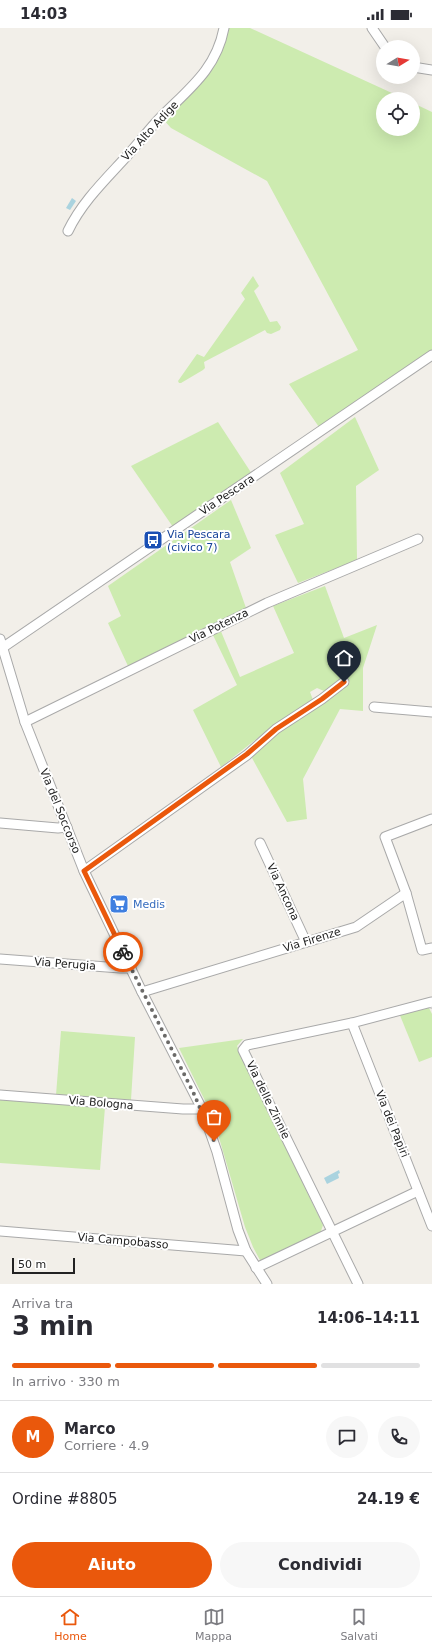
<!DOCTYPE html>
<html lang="it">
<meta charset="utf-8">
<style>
:root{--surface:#fff;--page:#f7f7f7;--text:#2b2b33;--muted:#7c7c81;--line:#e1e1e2;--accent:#ea580c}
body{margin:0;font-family:"DejaVu Sans",sans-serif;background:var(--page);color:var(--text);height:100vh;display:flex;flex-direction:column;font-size:15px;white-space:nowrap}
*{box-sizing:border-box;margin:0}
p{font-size:13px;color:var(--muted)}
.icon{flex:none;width:22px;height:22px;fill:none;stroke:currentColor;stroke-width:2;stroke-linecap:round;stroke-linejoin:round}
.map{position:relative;height:1256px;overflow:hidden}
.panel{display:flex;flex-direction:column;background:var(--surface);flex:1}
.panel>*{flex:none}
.needle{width:26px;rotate:79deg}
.tools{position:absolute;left:376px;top:12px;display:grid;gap:8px}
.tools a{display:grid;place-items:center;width:44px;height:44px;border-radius:50%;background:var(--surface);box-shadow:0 4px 16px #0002;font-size:20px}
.scale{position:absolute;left:12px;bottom:10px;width:63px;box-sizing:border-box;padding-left:4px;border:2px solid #222;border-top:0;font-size:11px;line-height:14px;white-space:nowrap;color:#222;-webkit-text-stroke:3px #fff;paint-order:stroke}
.pin{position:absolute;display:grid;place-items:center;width:34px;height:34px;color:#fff;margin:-41px -17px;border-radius:50% 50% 50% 0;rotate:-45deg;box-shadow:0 0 4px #0007}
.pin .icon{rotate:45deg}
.courier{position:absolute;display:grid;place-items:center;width:40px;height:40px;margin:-20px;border:3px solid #ea580c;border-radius:50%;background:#fff;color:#222;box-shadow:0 1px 5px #0007}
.summary em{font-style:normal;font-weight:600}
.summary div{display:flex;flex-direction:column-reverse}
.summary{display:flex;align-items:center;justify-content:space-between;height:68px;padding:0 12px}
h1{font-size:26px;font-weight:600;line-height:30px}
.bar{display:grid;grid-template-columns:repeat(4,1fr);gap:6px 4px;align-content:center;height:48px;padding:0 12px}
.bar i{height:5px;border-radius:3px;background:var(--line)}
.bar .active{background:var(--accent)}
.bar p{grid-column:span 4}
.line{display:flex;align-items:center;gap:10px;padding:0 12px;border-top:1px solid var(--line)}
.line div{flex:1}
.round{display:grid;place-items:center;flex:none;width:42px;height:42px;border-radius:21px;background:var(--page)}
.cta{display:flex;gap:8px;margin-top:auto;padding:8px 12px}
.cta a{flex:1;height:46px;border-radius:24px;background:var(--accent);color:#fff;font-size:16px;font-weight:600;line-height:46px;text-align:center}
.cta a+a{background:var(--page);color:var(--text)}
.status{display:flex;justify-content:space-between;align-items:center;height:28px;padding:0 20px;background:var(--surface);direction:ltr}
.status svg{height:11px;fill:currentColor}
.dock{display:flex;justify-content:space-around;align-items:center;height:56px;border-top:1px solid var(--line);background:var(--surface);font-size:11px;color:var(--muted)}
.dock a{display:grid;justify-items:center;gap:2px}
.dock .active{color:var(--accent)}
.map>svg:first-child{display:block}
</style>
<div class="status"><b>14:03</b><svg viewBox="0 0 49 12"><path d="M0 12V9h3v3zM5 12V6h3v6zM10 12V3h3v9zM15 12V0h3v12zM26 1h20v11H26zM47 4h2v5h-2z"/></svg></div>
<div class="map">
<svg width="432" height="1256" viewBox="0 0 432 1256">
<rect width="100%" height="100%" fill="#f2efe9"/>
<g fill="#cdebb0">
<polygon points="228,0 250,0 405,71 383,71 383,101 413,101 413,75 432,84 432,322 319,399 289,356 358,322 267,153 171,100 162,90 210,45 226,7"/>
<polygon points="253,248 259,258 254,263 270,294 277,293 281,299 280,302 271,306 267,305 265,302 204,334 205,340 203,342 181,355 179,355 178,353 197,326 204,329 245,271 241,265"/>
<polygon points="355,389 379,442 356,458 357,532 298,555 275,507 304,496 280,445"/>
<polygon points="218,394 252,446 173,499 131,438"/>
<polygon points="231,472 251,520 230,534 246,580 128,638 108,595 121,588 108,558"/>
<path d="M 325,558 L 344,610 L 377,597 L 363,640 L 363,683 L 340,681 L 303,751 L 307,791 L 287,794 L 252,730 C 259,712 330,669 350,655 L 346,647 L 324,663 L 317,660 L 310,664 L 313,672 L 264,705 L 221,739 L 193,682 L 237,657 L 212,605 L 220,601 L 240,649 L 294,625 L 273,578 Z"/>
<polygon points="426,978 429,980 432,986 432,1029 419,1034 399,985"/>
<polygon points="61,1003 135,1009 131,1072 56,1067"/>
<polygon points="243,1011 237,1018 323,1197 320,1206 261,1234 253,1219 245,1199 213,1089 179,1020"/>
<polygon points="0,1072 105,1079 100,1142 0,1135"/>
</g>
<g fill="#aad3df">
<polygon points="72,170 76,173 70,182 66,180"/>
<polygon points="339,1142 340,1145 338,1146 339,1150 327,1156 324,1150"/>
</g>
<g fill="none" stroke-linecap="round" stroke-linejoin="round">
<defs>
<g id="minor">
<polyline points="372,0 385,19"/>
<polyline points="413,39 432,42"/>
<path d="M 68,203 C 82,174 105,152 126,129 C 137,117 147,104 158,92 C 186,63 216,43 224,0"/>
<polyline points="0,611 25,694 84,843 142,964 202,1081 217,1124 238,1202 246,1223 267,1256"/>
<polyline points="2,620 432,327"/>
<polyline points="374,679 432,684"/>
<polyline points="25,694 267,575 418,511"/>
<polyline points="0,795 58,800 67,799"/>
<polyline points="260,815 306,914"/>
<polyline points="84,843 247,727 276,701 322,671 344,654"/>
<polyline points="406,865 385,809 432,791"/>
<polyline points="0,931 120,940 131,940"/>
<polyline points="142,964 356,899 406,865 422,922 432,920"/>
<polyline points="352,995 432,1198"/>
<polyline points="0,1067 183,1081 202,1081"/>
<polyline points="0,1203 246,1223"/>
<polyline points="256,1240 418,1163"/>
<polyline points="358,1256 243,1022 247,1017 352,995 431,974 432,975"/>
</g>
</defs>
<use href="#minor" stroke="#a9a9a9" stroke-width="11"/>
<use href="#minor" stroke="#fff" stroke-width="9"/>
</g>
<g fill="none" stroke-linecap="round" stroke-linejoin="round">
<polyline stroke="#6b6a68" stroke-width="4" stroke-dasharray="0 7.2" points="123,924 194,1066 214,1113"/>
<polyline stroke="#ea580c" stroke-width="5" points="123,924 84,843 247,726 276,701 322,671 344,654"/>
</g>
<defs>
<symbol id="bus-square" viewBox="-11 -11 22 22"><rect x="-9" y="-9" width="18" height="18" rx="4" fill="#1a4fb4" stroke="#fff"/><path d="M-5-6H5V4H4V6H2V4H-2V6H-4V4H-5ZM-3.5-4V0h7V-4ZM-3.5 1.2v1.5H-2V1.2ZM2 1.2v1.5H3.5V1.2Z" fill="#fff"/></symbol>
<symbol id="supermarket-square" viewBox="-11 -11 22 22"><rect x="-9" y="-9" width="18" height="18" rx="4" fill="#3f7fe0" stroke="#fff"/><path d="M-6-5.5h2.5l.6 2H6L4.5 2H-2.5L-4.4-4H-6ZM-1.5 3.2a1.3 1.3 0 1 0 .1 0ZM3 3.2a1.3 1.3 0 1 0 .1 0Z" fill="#fff"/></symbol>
</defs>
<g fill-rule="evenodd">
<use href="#bus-square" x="142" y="501" width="22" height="22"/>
<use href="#supermarket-square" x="108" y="865" width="22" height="22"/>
</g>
<g text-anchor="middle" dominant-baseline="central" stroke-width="4" stroke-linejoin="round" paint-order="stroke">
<g font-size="11" fill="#222" stroke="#fff">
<text transform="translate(150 103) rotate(-47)">Via Alto Adige</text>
<text transform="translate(227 467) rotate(-34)">Via Pescara</text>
<text transform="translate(219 598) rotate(-26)">Via Potenza</text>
<text transform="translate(60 783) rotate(68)">Via del Soccorso</text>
<text transform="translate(283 864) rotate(65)">Via Ancona</text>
<text transform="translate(312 912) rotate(-17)">Via Firenze</text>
<text transform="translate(65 936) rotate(4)">Via Perugia</text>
<text transform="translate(268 1072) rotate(64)">Via delle Zinnie</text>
<text transform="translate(101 1075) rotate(5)">Via Bologna</text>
<text transform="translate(392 1096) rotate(68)">Via dei Papiri</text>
<text transform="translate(123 1213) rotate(5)">Via Campobasso</text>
</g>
<g font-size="11" fill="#164399" stroke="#fff" text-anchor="start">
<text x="167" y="506">Via Pescara<tspan x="167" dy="13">(civico 7)</tspan></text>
</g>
<g font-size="11" fill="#366cbe" stroke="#fff" text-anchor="start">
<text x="133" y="876">Medis</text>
</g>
</g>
</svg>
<div class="tools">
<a><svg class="needle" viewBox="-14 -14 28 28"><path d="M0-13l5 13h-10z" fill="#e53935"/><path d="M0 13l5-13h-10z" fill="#7c7c81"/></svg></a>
<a><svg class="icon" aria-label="locate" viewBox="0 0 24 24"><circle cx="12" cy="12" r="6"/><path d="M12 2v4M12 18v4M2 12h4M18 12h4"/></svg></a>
</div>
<div class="scale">50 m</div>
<div class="pin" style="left:214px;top:1113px;background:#ea580c"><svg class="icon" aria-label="bag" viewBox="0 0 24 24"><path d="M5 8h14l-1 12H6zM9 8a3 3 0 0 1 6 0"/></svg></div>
<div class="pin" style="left:344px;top:654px;background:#1f2937"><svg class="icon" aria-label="home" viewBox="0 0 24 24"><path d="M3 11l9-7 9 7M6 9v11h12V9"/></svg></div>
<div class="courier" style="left:123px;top:924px"><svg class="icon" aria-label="bike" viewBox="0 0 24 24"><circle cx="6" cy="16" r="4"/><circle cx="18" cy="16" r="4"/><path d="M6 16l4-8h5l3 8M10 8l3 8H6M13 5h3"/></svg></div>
</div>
<section class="panel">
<div class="summary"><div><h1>3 min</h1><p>Arriva tra</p></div><em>14:06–14:11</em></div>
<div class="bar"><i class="active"></i><i class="active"></i><i class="active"></i><i></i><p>In arrivo · 330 m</p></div>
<div class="line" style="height:72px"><b class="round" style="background:var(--accent);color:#fff">M</b><div><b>Marco</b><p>Corriere · 4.9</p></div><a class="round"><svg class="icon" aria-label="chat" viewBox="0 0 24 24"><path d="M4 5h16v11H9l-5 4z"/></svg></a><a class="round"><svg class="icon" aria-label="phone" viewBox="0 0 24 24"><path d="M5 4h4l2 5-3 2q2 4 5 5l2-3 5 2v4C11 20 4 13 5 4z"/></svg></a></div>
<div class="line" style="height:52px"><div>Ordine #8805</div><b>24.19 €</b></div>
<div class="cta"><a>Aiuto</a><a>Condividi</a></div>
</section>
<nav class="dock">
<a class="active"><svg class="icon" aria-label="home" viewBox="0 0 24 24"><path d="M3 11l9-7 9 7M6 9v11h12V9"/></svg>Home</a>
<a><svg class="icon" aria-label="map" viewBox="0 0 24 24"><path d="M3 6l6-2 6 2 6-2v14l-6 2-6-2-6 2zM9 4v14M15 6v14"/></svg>Mappa</a>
<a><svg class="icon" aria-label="saved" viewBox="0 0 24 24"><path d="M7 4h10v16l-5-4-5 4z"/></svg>Salvati</a>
</nav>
